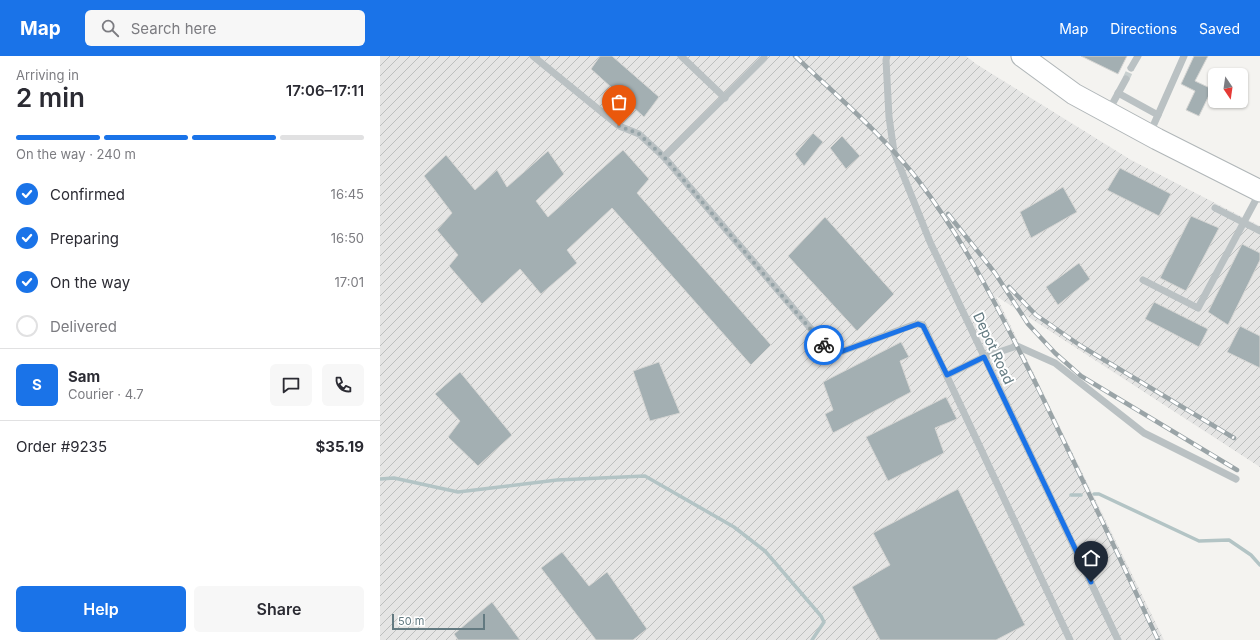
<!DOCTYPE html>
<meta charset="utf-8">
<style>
:root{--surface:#fff;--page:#f7f7f7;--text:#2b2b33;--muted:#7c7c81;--line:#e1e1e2;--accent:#1a73e8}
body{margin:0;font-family:Inter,sans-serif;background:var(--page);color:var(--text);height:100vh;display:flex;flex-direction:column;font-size:15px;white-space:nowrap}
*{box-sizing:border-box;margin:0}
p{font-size:13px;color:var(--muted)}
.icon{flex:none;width:22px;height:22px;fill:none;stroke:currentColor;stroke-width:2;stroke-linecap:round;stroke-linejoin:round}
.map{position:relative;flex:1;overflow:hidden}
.sheet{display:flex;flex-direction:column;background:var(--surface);width:380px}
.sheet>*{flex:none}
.needle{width:26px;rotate:167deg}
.fabs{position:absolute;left:828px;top:12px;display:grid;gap:8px}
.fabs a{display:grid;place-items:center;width:40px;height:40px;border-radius:6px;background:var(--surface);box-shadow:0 1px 3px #0004;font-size:20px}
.scale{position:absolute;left:12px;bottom:10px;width:93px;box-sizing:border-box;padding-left:4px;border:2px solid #637a81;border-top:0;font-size:11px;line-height:14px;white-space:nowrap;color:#637a81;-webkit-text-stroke:3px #fff;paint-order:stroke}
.pin{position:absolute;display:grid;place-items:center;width:34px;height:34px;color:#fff;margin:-41px -17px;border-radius:50% 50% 50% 0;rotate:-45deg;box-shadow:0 0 4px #0007}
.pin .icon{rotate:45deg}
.courier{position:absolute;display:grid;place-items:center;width:40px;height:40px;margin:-20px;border:3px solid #1a73e8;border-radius:50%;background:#fff;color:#222;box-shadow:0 1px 5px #0007}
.head em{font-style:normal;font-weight:600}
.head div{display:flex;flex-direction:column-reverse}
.head{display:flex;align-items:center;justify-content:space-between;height:68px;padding:0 16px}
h1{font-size:26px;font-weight:600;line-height:30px}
.bar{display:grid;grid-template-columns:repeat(4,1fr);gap:6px 4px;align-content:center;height:48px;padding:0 16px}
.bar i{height:5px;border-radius:3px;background:var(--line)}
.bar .selected{background:var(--accent)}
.bar p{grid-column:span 4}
.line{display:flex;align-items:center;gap:10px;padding:0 16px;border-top:1px solid var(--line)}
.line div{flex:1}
.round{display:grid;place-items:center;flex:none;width:42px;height:42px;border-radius:6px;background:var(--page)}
ol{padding:0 16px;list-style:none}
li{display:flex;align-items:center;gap:12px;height:44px}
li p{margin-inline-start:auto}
li .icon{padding:4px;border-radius:50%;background:var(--accent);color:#fff;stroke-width:4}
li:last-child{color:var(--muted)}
li i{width:22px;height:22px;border:2px solid var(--line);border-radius:50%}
.primary-button{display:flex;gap:8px;margin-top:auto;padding:8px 16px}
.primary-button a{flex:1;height:46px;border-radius:6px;background:var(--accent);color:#fff;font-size:16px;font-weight:600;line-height:46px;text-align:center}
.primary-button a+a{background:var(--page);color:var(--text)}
header{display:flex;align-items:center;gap:24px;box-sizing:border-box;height:56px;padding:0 20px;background:var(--accent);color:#fff}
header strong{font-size:19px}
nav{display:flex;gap:22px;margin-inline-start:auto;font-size:14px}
.search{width:280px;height:36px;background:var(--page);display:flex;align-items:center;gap:10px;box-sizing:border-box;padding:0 14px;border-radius:6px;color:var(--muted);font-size:15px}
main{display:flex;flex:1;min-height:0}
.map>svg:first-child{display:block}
</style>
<header>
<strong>Map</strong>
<div class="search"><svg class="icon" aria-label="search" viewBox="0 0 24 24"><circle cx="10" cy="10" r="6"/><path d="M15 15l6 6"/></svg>Search here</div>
<nav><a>Map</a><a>Directions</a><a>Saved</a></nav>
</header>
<main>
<section class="sheet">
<div class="head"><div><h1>2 min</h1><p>Arriving in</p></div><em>17:06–17:11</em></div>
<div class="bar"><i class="selected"></i><i class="selected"></i><i class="selected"></i><i></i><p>On the way · 240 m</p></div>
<ol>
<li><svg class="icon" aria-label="check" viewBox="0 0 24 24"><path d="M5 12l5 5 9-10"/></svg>Confirmed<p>16:45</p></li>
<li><svg class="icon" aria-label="check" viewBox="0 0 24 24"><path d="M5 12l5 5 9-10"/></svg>Preparing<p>16:50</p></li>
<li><svg class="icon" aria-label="check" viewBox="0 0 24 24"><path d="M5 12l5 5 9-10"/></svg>On the way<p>17:01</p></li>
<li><i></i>Delivered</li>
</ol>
<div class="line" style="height:72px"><b class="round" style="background:var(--accent);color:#fff">S</b><div><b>Sam</b><p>Courier · 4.7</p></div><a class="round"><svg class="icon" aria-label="chat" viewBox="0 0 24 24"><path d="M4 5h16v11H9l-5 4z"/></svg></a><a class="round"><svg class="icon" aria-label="phone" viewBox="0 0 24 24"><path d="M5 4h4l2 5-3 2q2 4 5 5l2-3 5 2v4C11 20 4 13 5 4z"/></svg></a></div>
<div class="line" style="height:52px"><div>Order #9235</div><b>$35.19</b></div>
<div class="primary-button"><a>Help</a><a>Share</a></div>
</section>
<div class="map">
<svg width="880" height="584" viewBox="0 0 880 584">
<defs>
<pattern id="industrial-furrows" width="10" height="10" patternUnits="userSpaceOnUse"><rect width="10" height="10" fill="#e5e5e4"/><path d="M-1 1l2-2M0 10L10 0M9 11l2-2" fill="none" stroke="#bdbfbe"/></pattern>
</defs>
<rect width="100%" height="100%" fill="#f4f3f0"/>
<polygon fill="url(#industrial-furrows)" points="0,0 586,0 596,8 751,104 880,170 880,411 616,240 784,584 0,584"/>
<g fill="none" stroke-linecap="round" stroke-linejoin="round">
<g stroke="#b3c4c5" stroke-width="3.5">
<polyline points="0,423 14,422 78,436 177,424 265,420 354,471 385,495 441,560 444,566 432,584"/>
<polyline points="714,438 719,438 819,485 849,484 871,499 880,509"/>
<polyline points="691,439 701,439"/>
</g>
</g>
<g fill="#a3afb2" stroke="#d5d5d3">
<polygon points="220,0 232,0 279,41 264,61 211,13"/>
<polygon points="701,0 747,0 738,18"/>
<polygon points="814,0 828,0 815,25 832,33 819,60 806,54 815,35 801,28"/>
<polygon points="433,77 443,86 424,110 415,98"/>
<polygon points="462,80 480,100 466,113 450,92"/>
<polygon points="243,94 269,123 257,137 391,289 371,309 232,152 187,194 197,207 161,238 140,213 102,248 69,210 78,199 57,174 72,157 44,120 66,99 95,134 117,114 127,131 168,95 184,118 156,145 168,161"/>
<polygon points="740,112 791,138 779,160 727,134"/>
<polygon points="683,131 697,156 651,182 640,156"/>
<polygon points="811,160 839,172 806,235 780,222"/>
<polygon points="445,161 514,238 477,275 408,200"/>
<polygon points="862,188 880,197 880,204 848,269 828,256"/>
<polygon points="699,207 710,223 678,249 666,231"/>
<polygon points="774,246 828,273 819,291 765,263"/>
<polygon points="860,270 880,280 880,312 847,296"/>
<polygon points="521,286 529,301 520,305 531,336 453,377 445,358 453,354 443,326"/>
<polygon points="279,306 300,357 270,365 253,315"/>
<polygon points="80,316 132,379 98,410 68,381 80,365 55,338"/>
<polygon points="566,341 577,363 555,372 564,397 508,425 486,381"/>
<polygon points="578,433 645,569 616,584 500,584 472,531 510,509 493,477"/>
<polygon points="182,496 209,530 227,516 267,573 253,584 216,584 161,512"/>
<polygon points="112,546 140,584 78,584 74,578"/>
</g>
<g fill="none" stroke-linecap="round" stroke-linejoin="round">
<polyline stroke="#c8cfcf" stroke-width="7" stroke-dasharray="7 3.5" stroke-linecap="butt" points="746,23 751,12"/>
<defs>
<polyline id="major" points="642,0 694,38 777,83 880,135"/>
</defs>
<use href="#major" stroke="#b0b6b8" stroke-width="23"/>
<g stroke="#bac1c3" stroke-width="7">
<polyline points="153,0 239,70 259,78 284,101 384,2 384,0"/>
<polyline points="301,0 345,42"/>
<polyline points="507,0 506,4 509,61 514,96 550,186 738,584"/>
<polyline points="751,12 758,0"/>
<polyline points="738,37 778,59"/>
<polyline points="729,54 746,23"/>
<polyline points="770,77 804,0"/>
<polyline points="284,101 449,294 455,297 463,295 533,269 538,268 543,269 690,584"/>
<polyline points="835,152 880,175"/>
<polyline points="763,224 818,252 880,136"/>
<polyline points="567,319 604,301 637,290 675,307 764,377 856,423"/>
</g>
<use href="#major" stroke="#fff" stroke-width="21"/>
<defs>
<g id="rail">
<path d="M 415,0 C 456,39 503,79 538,124 C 587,188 622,260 658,332 C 699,416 739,500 778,584"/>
<polyline points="568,158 615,217 648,268 675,297 701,320 857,414"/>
<polyline points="629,231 656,259 701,290 854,382"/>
</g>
</defs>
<use href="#rail" stroke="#9aa4a7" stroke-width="4.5"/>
<use href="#rail" stroke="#fff" stroke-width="3" stroke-dasharray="9" stroke-linecap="butt"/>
</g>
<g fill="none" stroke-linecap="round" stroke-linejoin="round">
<polyline stroke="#96a4a8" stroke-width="4" stroke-dasharray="0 7.2" points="239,70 259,78 284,101 444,289"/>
<path stroke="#1a73e8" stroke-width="5" d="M 444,289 C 450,296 454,297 463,295 L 538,268 L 543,270 L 567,319 L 604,301 L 711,526"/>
</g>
<g text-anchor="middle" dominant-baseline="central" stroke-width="4" stroke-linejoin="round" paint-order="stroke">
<g font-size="14" fill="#637a81" stroke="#fff">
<text transform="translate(614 292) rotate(65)">Depot Road</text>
</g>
</g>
</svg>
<div class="fabs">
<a><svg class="needle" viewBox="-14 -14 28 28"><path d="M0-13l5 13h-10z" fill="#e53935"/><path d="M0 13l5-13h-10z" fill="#7c7c81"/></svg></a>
</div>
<div class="scale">50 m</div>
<div class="pin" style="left:239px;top:70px;background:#ea580c"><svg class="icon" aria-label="bag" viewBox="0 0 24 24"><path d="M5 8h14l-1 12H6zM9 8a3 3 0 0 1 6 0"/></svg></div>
<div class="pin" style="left:711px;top:526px;background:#1f2937"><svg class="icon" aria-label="home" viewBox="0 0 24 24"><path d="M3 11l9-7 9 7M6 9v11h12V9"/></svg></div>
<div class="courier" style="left:444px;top:289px"><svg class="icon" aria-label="bike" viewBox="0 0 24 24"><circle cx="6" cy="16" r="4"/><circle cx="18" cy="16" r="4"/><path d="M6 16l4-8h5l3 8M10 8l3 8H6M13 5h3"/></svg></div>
</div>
</main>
